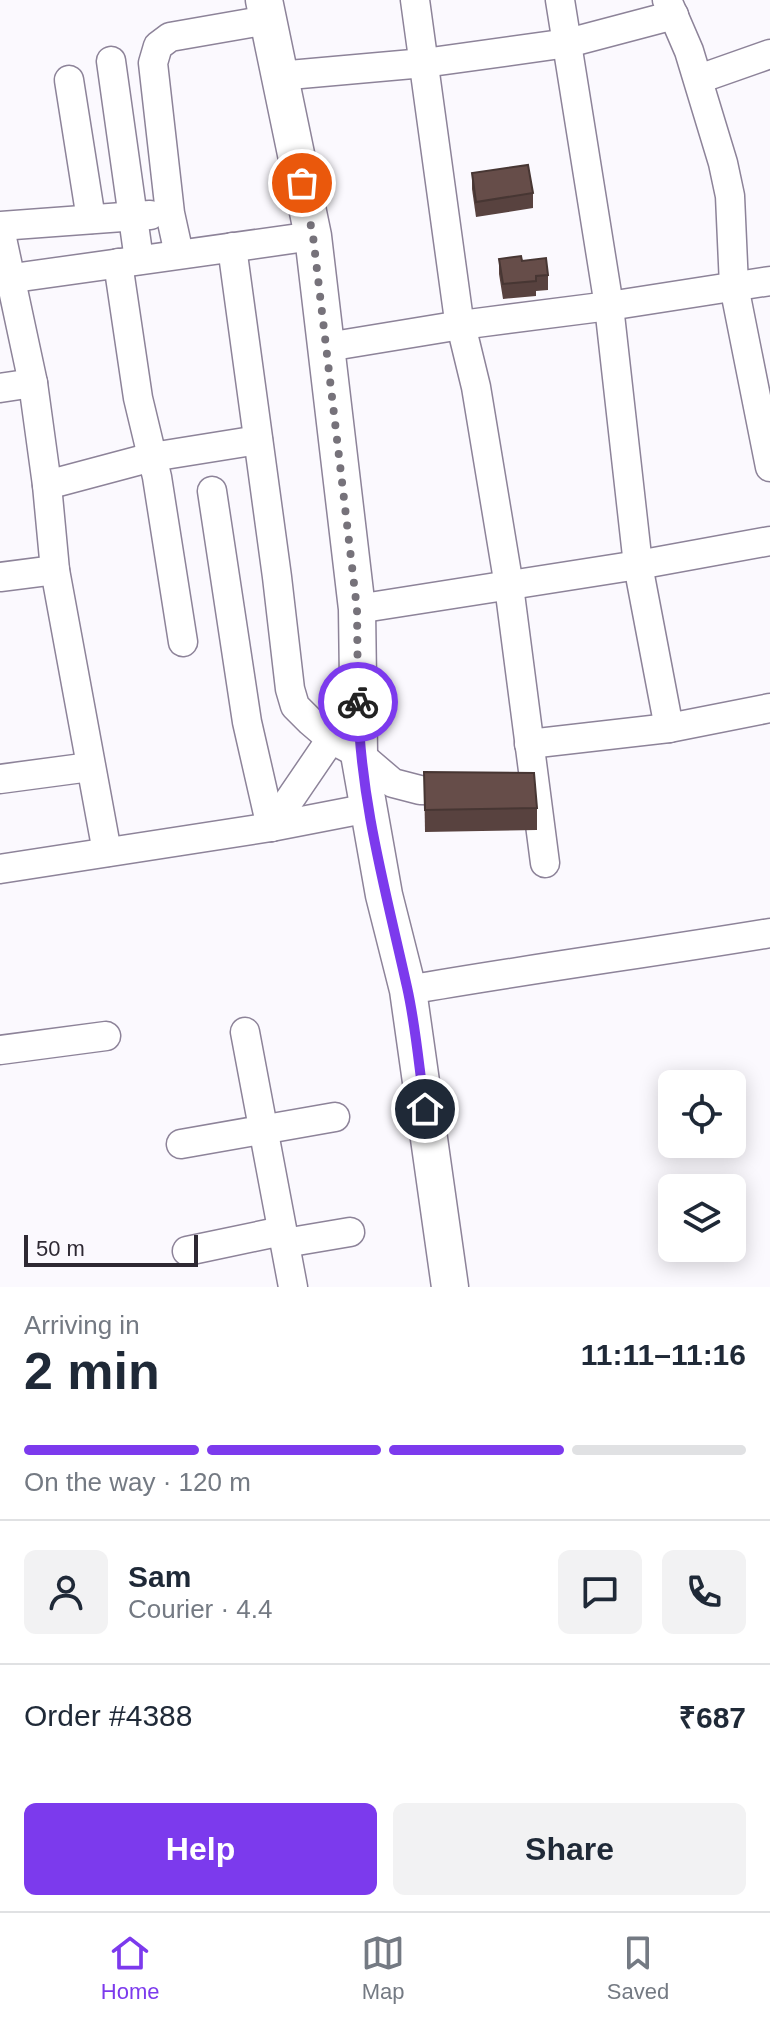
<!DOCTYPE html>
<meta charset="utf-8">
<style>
:root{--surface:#fff;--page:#f2f2f3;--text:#1f2937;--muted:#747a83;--line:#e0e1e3;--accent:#7c3aed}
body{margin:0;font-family:Helvetica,sans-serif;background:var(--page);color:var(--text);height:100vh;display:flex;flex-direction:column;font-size:30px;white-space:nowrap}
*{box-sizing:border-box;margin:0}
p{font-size:26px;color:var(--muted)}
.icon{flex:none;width:44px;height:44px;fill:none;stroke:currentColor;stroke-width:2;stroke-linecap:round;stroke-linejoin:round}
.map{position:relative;height:1287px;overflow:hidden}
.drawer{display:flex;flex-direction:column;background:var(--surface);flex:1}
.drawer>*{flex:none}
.controls{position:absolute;left:658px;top:1070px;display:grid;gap:16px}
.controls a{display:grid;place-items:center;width:88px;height:88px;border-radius:12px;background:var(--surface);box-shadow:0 4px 20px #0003;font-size:40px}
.scale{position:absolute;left:24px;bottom:20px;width:174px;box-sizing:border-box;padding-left:8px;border:4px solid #2e2933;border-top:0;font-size:22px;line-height:28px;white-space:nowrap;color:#2e2933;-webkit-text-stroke:6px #fbf9fe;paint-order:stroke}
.pin{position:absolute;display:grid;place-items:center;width:68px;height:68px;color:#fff;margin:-34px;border:4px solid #fff;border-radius:50%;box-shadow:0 2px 8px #0007}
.courier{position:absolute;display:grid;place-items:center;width:80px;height:80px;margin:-40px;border:6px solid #7c3aed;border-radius:50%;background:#fff;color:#222;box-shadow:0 2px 10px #0007}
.headline em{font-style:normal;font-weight:600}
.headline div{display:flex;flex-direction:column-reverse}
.headline{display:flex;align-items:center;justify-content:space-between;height:136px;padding:0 24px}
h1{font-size:52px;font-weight:600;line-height:60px}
.bar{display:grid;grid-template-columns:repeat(4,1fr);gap:12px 8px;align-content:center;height:96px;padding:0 24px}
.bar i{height:10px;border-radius:6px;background:var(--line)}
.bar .current{background:var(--accent)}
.bar p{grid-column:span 4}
.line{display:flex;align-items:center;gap:20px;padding:0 24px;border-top:2px solid var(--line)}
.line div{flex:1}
.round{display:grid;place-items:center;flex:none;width:84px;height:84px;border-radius:12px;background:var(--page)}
.cta{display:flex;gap:16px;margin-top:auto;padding:16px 24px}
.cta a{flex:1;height:92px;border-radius:12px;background:var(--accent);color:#fff;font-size:32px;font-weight:600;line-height:92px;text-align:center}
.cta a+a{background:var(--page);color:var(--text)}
.menu{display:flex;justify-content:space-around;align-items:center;height:112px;border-top:2px solid var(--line);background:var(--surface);font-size:22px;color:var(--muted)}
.menu a{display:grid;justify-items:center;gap:4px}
.menu .current{color:var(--accent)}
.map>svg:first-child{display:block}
</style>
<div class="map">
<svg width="770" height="1287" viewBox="0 0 770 1287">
<rect width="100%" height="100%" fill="#fbf9fe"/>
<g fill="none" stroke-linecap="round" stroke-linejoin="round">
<defs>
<g id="minor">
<polyline points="415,0 458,313 476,387 509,586 545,863"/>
<polyline points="560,0 609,306 638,565 669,728"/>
<polyline points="667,0 689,51 723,163 730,196 734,286 770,467"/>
<polyline points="111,61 139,260"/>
<polyline points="278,76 424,63 568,43 674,15"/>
<polyline points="699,79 770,54"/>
<polyline points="69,80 91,219"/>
<polyline points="0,226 150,215"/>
<polyline points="0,229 33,383 47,485 55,570 107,852"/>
<polyline points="232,247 277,577 290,689 295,706 310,721 331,739 359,754 393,783 420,790 462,791"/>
<polyline points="179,254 170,213 153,63 158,46 170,37 267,20"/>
<polyline points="118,263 138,398 157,477 183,642"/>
<polyline points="0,280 313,236"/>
<polyline points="327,347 461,325 609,306 770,281"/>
<polyline points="0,388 33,383"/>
<polyline points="47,485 152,457 258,440"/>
<polyline points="212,491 247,722 271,827"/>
<polyline points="0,577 55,570"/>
<polyline points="357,609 638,565 770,541"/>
<polyline points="529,744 669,728 770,708"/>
<polyline points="0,779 90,767"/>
<polyline points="271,827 331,739"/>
<polyline points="0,869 271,827 369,808"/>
<path d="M 408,990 C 528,969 649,953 770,933"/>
<polyline points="245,1032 293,1287"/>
<polyline points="0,1050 106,1036"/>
<polyline points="181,1144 335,1117"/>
<polyline points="285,1243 350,1232"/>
<polyline points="187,1251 282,1231"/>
</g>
<polyline id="major" points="264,0 313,236 357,609 359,754 384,895 408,990 450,1287"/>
</defs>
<use href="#minor" stroke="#8d8399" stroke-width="31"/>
<use href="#major" stroke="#8d8399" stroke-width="39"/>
<use href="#minor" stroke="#fff" stroke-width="28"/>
<use href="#major" stroke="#fff" stroke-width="36"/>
</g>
<g fill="#58423f">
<polygon points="472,173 533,193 533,208 476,217 472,189"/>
<polygon points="499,259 548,275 548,290 536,291 536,296 503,299 499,274"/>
<polygon points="424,772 537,808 537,830 425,832"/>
</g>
<g fill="#664d49" stroke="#473633" stroke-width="2">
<polygon points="528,165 533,193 476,202 472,173"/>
<polygon points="521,256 522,261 546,258 548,275 536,276 536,281 503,284 499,259"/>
<polygon points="424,772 534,773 537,808 425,810"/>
</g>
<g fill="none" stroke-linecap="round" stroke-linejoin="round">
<polyline stroke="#76727a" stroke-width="8" stroke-dasharray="0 14.4" points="302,183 313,236 357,609 358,702"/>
<path stroke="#7c3aed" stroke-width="10" d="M 358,702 C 360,800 386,892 407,987 C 416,1027 419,1068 425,1109"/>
</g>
</svg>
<div class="controls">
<a><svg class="icon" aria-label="locate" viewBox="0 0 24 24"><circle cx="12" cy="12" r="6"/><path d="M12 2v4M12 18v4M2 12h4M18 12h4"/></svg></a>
<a><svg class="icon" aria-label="layers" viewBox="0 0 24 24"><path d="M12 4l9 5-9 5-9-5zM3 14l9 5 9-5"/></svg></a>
</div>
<div class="scale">50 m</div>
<div class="pin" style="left:302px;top:183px;background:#ea580c"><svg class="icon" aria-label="bag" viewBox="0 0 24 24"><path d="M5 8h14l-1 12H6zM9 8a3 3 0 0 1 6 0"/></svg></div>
<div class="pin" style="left:425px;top:1109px;background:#1f2937"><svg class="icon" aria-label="home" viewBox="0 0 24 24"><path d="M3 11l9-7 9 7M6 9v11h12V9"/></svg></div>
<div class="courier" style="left:358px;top:702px"><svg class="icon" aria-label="bike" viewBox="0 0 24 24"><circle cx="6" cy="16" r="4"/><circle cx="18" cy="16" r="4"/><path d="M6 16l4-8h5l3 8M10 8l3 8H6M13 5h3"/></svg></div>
</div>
<section class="drawer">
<div class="headline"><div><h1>2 min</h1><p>Arriving in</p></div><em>11:11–11:16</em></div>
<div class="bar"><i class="current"></i><i class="current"></i><i class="current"></i><i></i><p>On the way · 120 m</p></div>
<div class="line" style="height:144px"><a class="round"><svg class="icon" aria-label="person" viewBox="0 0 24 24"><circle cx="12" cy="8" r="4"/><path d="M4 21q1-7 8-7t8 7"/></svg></a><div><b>Sam</b><p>Courier · 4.4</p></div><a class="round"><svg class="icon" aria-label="chat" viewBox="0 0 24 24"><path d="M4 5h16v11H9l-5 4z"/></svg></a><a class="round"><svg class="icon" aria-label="phone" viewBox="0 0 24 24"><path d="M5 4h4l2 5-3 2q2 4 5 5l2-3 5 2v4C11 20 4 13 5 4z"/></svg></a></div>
<div class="line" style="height:104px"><div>Order #4388</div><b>₹687</b></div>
<div class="cta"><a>Help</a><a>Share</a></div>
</section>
<nav class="menu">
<a class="current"><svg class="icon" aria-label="home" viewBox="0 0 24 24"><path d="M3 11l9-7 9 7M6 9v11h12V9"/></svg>Home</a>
<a><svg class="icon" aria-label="map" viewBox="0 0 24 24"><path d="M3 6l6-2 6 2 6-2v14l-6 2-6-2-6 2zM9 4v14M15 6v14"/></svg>Map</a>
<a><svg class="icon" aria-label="saved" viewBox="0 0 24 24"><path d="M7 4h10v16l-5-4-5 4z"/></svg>Saved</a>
</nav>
